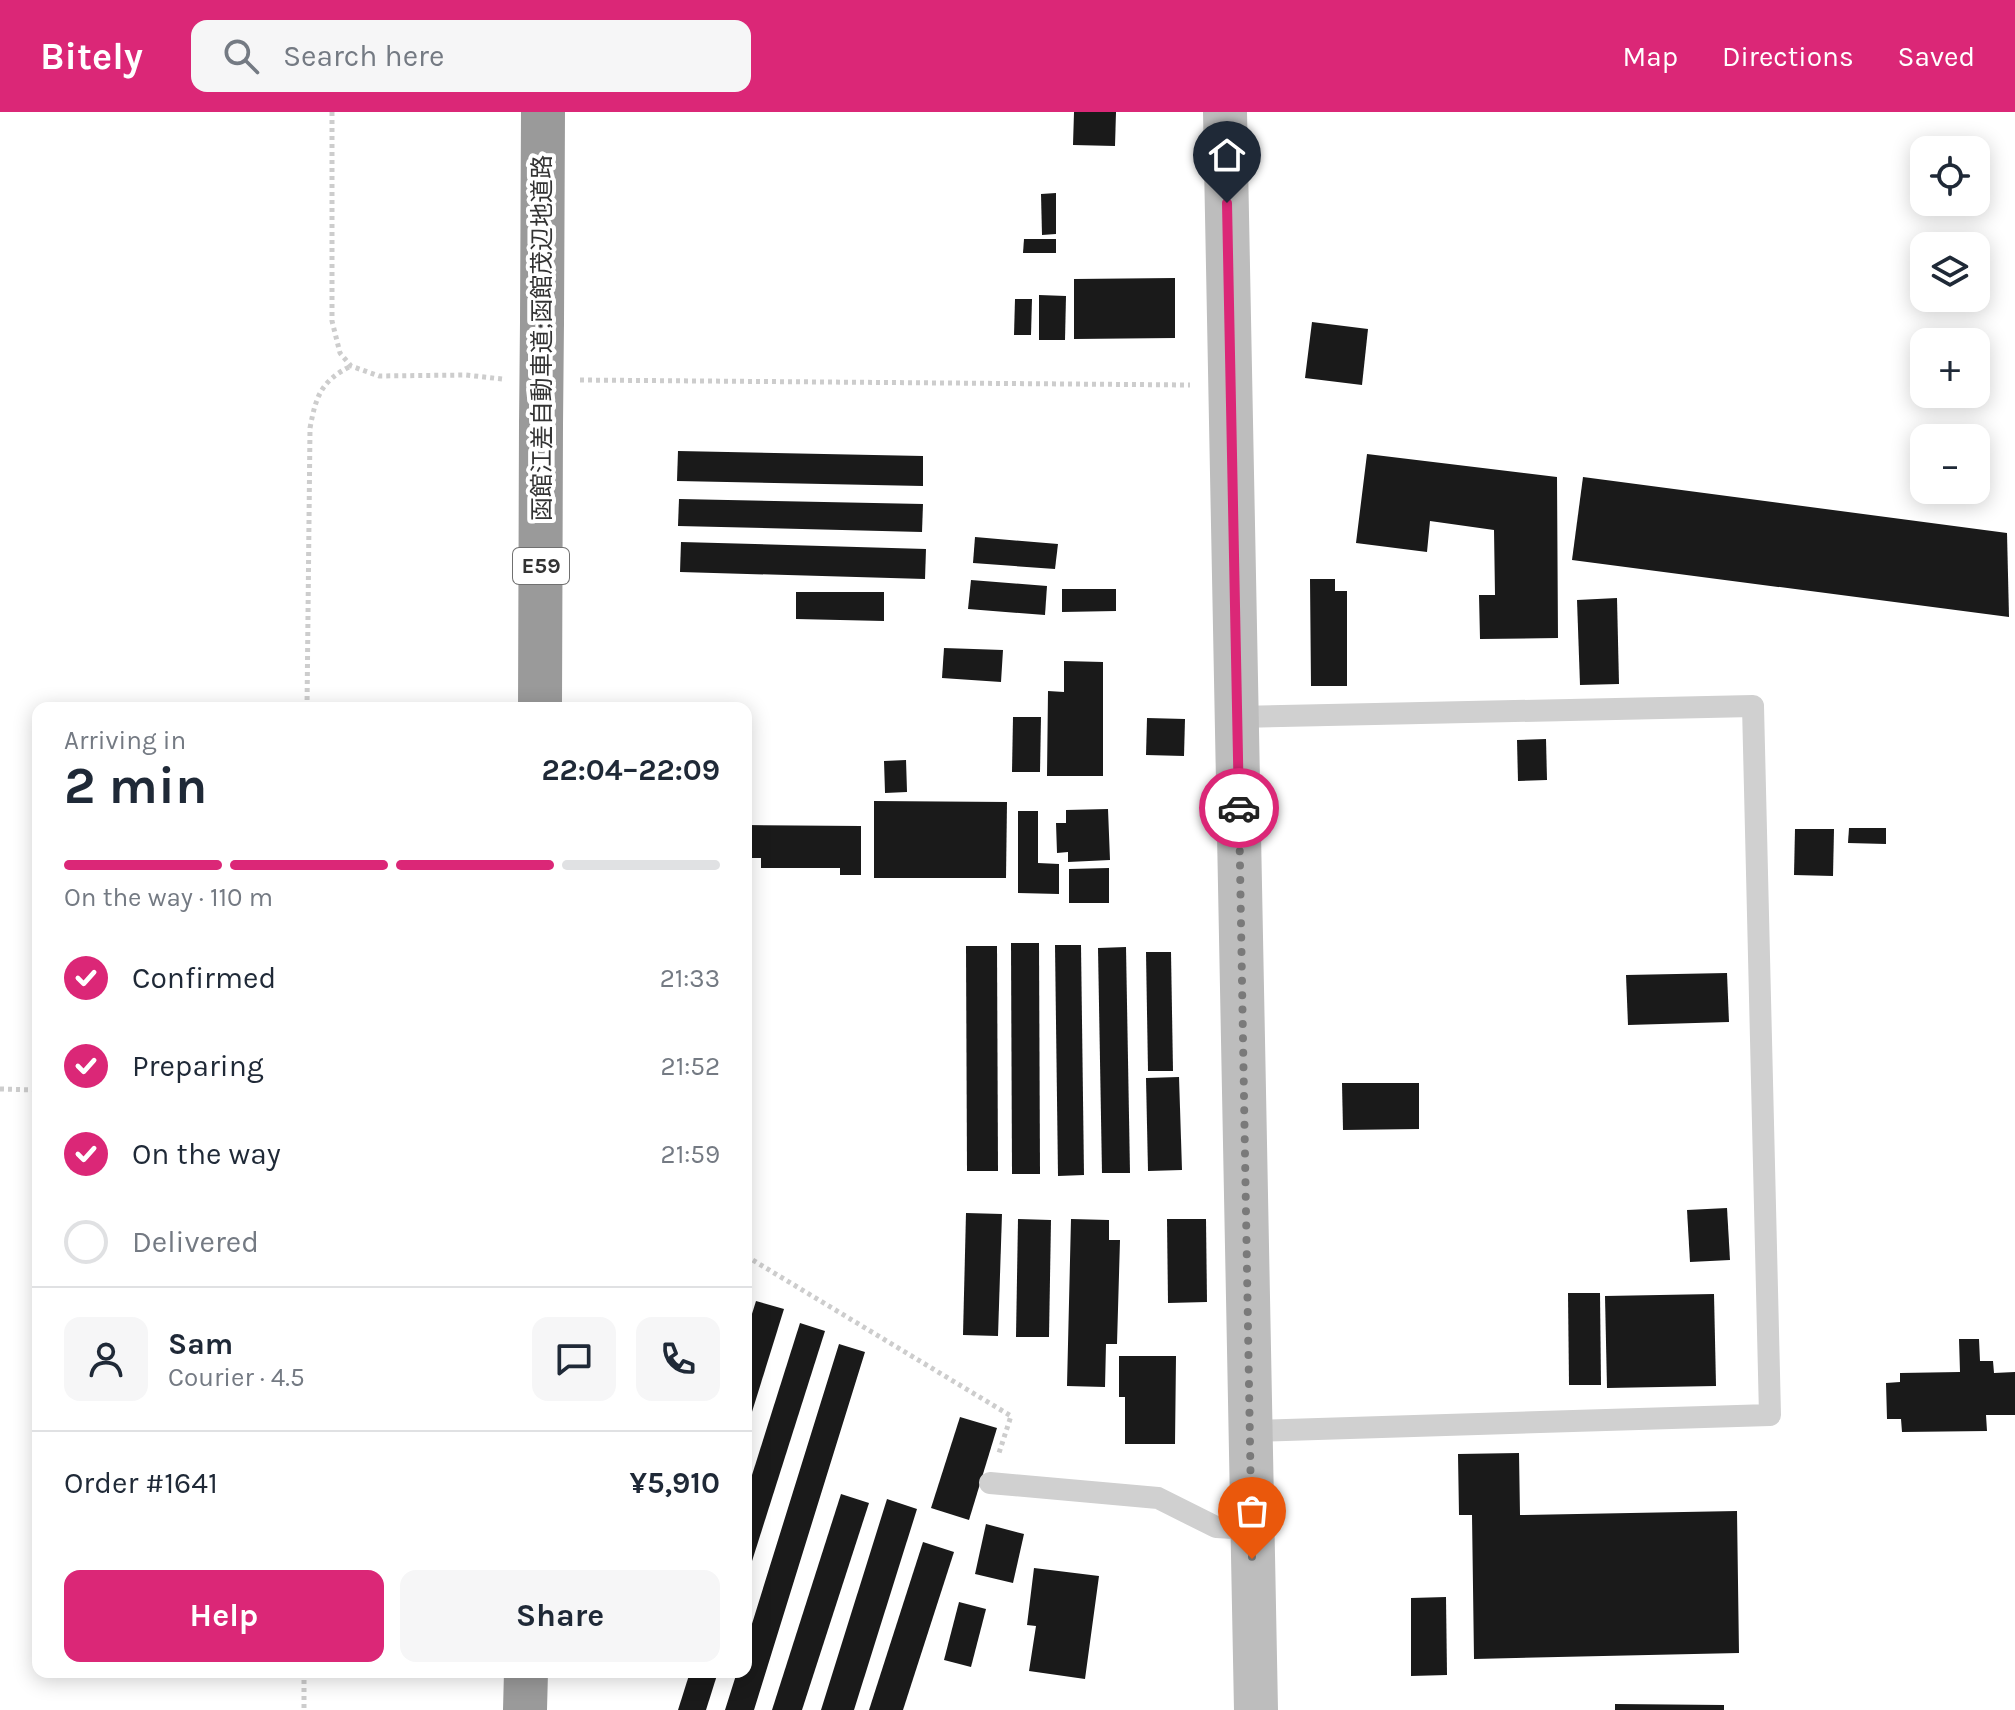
<!DOCTYPE html>
<meta charset="utf-8">
<style>
:root{--surface:#fff;--page:#f6f6f7;--text:#1f2937;--muted:#747a83;--line:#e0e1e3;--accent:#db2777}
body{margin:0;font-family:Karla,"Noto Sans JP",sans-serif;background:var(--page);color:var(--text);height:100vh;display:flex;flex-direction:column;font-size:30px;white-space:nowrap}
*{box-sizing:border-box;margin:0}
p{font-size:26px;color:var(--muted)}
.icon{flex:none;width:44px;height:44px;fill:none;stroke:currentColor;stroke-width:2;stroke-linecap:round;stroke-linejoin:round}
.map{position:relative;flex:1;overflow:hidden}
.panel{position:absolute;left:32px;top:590px;width:720px;height:976px;display:flex;flex-direction:column;background:var(--surface);border-radius:16px;box-shadow:0 4px 20px #0003}
.panel>*{flex:none}
.controls{position:absolute;left:1910px;top:24px;display:grid;gap:16px}
.controls a{display:grid;place-items:center;width:80px;height:80px;border-radius:16px;background:var(--surface);box-shadow:0 4px 20px #0003;font-size:40px}
.pin{position:absolute;display:grid;place-items:center;width:68px;height:68px;color:#fff;margin:-82px -34px;border-radius:50% 50% 50% 0;rotate:-45deg;box-shadow:0 0 8px #0007}
.pin .icon{rotate:45deg}
.courier{position:absolute;display:grid;place-items:center;width:80px;height:80px;margin:-40px;border:6px solid #db2777;border-radius:50%;background:#fff;color:#222;box-shadow:0 2px 10px #0007}
.headline em{font-style:normal;font-weight:700}
.headline div{display:flex;flex-direction:column-reverse}
.headline{display:flex;align-items:center;justify-content:space-between;height:136px;padding:0 32px}
h1{font-size:52px;font-weight:700;line-height:60px}
.bar{display:grid;grid-template-columns:repeat(4,1fr);gap:12px 8px;align-content:center;height:96px;padding:0 32px}
.bar i{height:10px;border-radius:6px;background:var(--line)}
.bar .current{background:var(--accent)}
.bar p{grid-column:span 4}
.line{display:flex;align-items:center;gap:20px;padding:0 32px;border-top:2px solid var(--line)}
.line div{flex:1}
.round{display:grid;place-items:center;flex:none;width:84px;height:84px;border-radius:16px;background:var(--page)}
ol{padding:0 32px;list-style:none}
li{display:flex;align-items:center;gap:24px;height:88px}
li p{margin-inline-start:auto}
li .icon{padding:8px;border-radius:50%;background:var(--accent);color:#fff;stroke-width:4}
li:last-child{color:var(--muted)}
li i{width:44px;height:44px;border:4px solid var(--line);border-radius:50%}
.primary-button{display:flex;gap:16px;margin-top:auto;padding:16px 32px}
.primary-button a{flex:1;height:92px;border-radius:16px;background:var(--accent);color:#fff;font-size:32px;font-weight:700;line-height:92px;text-align:center}
.primary-button a+a{background:var(--page);color:var(--text)}
header{display:flex;align-items:center;gap:48px;box-sizing:border-box;height:112px;padding:0 40px;background:var(--accent);color:#fff}
header strong{font-size:38px}
nav{display:flex;gap:44px;margin-inline-start:auto;font-size:28px}
.search{width:560px;height:72px;background:var(--page);display:flex;align-items:center;gap:20px;box-sizing:border-box;padding:0 28px;border-radius:16px;color:var(--muted);font-size:30px}
.map>svg:first-child{display:block}
</style>
<header>
<strong>Bitely</strong>
<div class="search"><svg class="icon" aria-label="search" viewBox="0 0 24 24"><circle cx="10" cy="10" r="6"/><path d="M15 15l6 6"/></svg>Search here</div>
<nav><a>Map</a><a>Directions</a><a>Saved</a></nav>
</header>
<div class="map">
<svg width="2015" height="1598" viewBox="0 0 2015 1598">
<rect width="100%" height="100%" fill="#fff"/>
<g fill="#1a1a1a">
<polygon points="1074,0 1116,0 1115,34 1073,33"/>
<polygon points="1056,81 1056,122 1042,123 1041,82"/>
<polygon points="1024,127 1056,127 1056,141 1023,141"/>
<polygon points="1175,166 1175,226 1074,227 1074,167"/>
<polygon points="1039,183 1066,184 1065,228 1039,228"/>
<polygon points="1015,187 1032,187 1031,223 1014,223"/>
<polygon points="1312,210 1368,217 1362,273 1305,266"/>
<polygon points="678,339 923,344 923,374 677,369"/>
<polygon points="1367,342 1557,365 1558,526 1480,527 1479,483 1495,483 1494,418 1430,409 1427,440 1356,431"/>
<polygon points="1583,365 2007,421 2009,505 1572,448"/>
<polygon points="679,387 923,392 922,420 678,414"/>
<polygon points="975,425 1058,432 1055,457 973,451"/>
<polygon points="681,430 926,437 925,467 680,460"/>
<polygon points="1310,467 1335,467 1335,479 1347,479 1347,574 1311,574"/>
<polygon points="971,468 1047,474 1045,503 968,497"/>
<polygon points="1062,477 1116,477 1116,499 1062,500"/>
<polygon points="796,480 884,480 884,509 796,507"/>
<polygon points="1617,486 1619,572 1580,573 1577,488"/>
<polygon points="944,536 1003,538 1001,570 942,566"/>
<polygon points="1064,549 1103,550 1103,664 1047,664 1048,579 1064,580"/>
<polygon points="1013,605 1041,605 1040,660 1012,660"/>
<polygon points="1147,606 1185,607 1184,644 1146,643"/>
<polygon points="1546,627 1547,668 1518,669 1517,628"/>
<polygon points="906,648 907,680 885,681 884,649"/>
<polygon points="874,689 1007,690 1006,766 874,766"/>
<polygon points="1108,697 1110,748 1068,750 1068,740 1057,741 1056,711 1066,711 1066,698"/>
<polygon points="1018,699 1038,699 1038,751 1059,752 1059,782 1018,781"/>
<polygon points="746,713 861,714 861,763 840,763 840,756 761,756 761,746 746,746"/>
<polygon points="1849,716 1886,716 1886,732 1848,731"/>
<polygon points="1795,717 1834,717 1833,764 1794,763"/>
<polygon points="1109,756 1109,791 1069,791 1069,757"/>
<polygon points="1011,831 1039,831 1040,1062 1012,1062"/>
<polygon points="1055,833 1081,833 1084,1063 1058,1064"/>
<polygon points="966,834 997,834 998,1059 967,1059"/>
<polygon points="1126,835 1130,1061 1102,1061 1098,836"/>
<polygon points="1146,840 1171,840 1173,959 1148,959"/>
<polygon points="1727,861 1729,910 1628,913 1626,863"/>
<polygon points="1179,965 1182,1058 1148,1059 1146,966"/>
<polygon points="1342,971 1419,971 1419,1017 1343,1018"/>
<polygon points="1727,1096 1730,1148 1690,1150 1687,1098"/>
<polygon points="966,1101 1002,1102 998,1224 963,1223"/>
<polygon points="1018,1107 1051,1108 1049,1225 1016,1225"/>
<polygon points="1071,1107 1109,1108 1109,1128 1120,1128 1117,1232 1106,1232 1105,1275 1067,1274"/>
<polygon points="1167,1107 1206,1107 1207,1190 1168,1191"/>
<polygon points="1568,1181 1600,1181 1601,1273 1569,1273"/>
<polygon points="1714,1182 1716,1274 1607,1276 1605,1184"/>
<polygon points="756,1189 784,1197 747,1316 746,1221"/>
<polygon points="800,1211 825,1219 746,1468 746,1382"/>
<polygon points="1959,1227 1979,1227 1980,1249 1993,1249 1994,1261 2015,1260 2015,1303 1986,1303 1987,1319 1902,1320 1901,1307 1887,1307 1886,1271 1900,1270 1900,1261 1960,1260"/>
<polygon points="839,1232 865,1240 754,1598 725,1598 737,1560 746,1560 746,1531"/>
<polygon points="1119,1244 1176,1244 1175,1332 1125,1332 1125,1285 1119,1285"/>
<polygon points="960,1305 997,1316 969,1408 931,1396"/>
<polygon points="1519,1341 1520,1403 1737,1399 1739,1541 1474,1547 1472,1403 1459,1403 1458,1342"/>
<polygon points="841,1382 869,1391 802,1598 772,1598"/>
<polygon points="887,1387 917,1397 854,1598 821,1598"/>
<polygon points="986,1412 1024,1422 1013,1471 975,1462"/>
<polygon points="923,1430 954,1440 903,1598 869,1598"/>
<polygon points="1034,1456 1099,1464 1085,1567 1029,1559 1036,1514 1027,1513"/>
<polygon points="1446,1485 1447,1563 1411,1564 1411,1486"/>
<polygon points="959,1490 986,1497 971,1555 944,1548"/>
<polygon points="690,1560 718,1560 706,1598 678,1598"/>
<polygon points="1615,1592 1724,1593 1724,1598 1615,1598"/>
</g>
<g fill="none" stroke-linecap="round" stroke-linejoin="round">
<g stroke="#cdcdcd" stroke-width="5" stroke-dasharray="4 4" stroke-linecap="butt">
<polyline points="332,0 332,209 340,241 351,254 379,264 466,263 502,267"/>
<polyline points="580,268 1190,273"/>
<path d="M 307,596 L 310,316 C 316,284 321,269 351,254"/>
<polyline points="0,977 38,978"/>
<polyline points="746,1144 1011,1304 998,1344"/>
<polyline points="304,1560 304,1598"/>
</g>
<g stroke="#d0d0d0" stroke-width="22">
<polyline points="1237,605 1753,594 1770,1303 1250,1319"/>
<polyline points="990,1371 1158,1386 1216,1415 1252,1417"/>
</g>
<polyline stroke="#bdbdbd" stroke-width="44" points="1225,0 1256,1598"/>
<g stroke="#9a9a9a" stroke-width="44">
<polyline points="542,210 543,0"/>
<polyline points="540,596 541,312"/>
<polyline points="525,1598 526,1560"/>
</g>
<polyline stroke="#9a9a9a" stroke-width="44" points="541,312 542,210"/>
</g>
<g fill="none" stroke-linecap="round" stroke-linejoin="round">
<polyline stroke="#7a7a7a" stroke-width="8" stroke-dasharray="0 14.4" points="1239,696 1252,1447"/>
<polyline stroke="#db2777" stroke-width="10" points="1227,91 1239,696"/>
</g>
<g text-anchor="middle" dominant-baseline="central" stroke-width="8" stroke-linejoin="round" paint-order="stroke">
<rect fill="#fff" stroke="#707070" stroke-width="2" x="513" y="436" width="56" height="36" rx="6"/>
<g font-size="22" font-weight="bold" fill="#333">
<text x="541" y="454">E59</text>
</g>
<g font-size="24" fill="#333" stroke="#fff">
<text transform="translate(542 226) rotate(-90)">函館江差自動車道;函館茂辺地道路</text>
</g>
</g>
</svg>
<div class="controls">
<a><svg class="icon" aria-label="locate" viewBox="0 0 24 24"><circle cx="12" cy="12" r="6"/><path d="M12 2v4M12 18v4M2 12h4M18 12h4"/></svg></a>
<a><svg class="icon" aria-label="layers" viewBox="0 0 24 24"><path d="M12 4l9 5-9 5-9-5zM3 14l9 5 9-5"/></svg></a>
<a>+</a>
<a>−</a>
</div>
<div class="pin" style="left:1252px;top:1447px;background:#ea580c"><svg class="icon" aria-label="bag" viewBox="0 0 24 24"><path d="M5 8h14l-1 12H6zM9 8a3 3 0 0 1 6 0"/></svg></div>
<div class="pin" style="left:1227px;top:91px;background:#1f2937"><svg class="icon" aria-label="home" viewBox="0 0 24 24"><path d="M3 11l9-7 9 7M6 9v11h12V9"/></svg></div>
<div class="courier" style="left:1239px;top:696px"><svg class="icon" aria-label="car" viewBox="0 0 24 24"><path d="M5 17H2v-5l4-1 3-4h7l3 4 3 1v5h-3M9 17h6M6 11h13"/><circle cx="7" cy="17" r="2"/><circle cx="17" cy="17" r="2"/></svg></div>
<section class="panel">
<div class="headline"><div><h1>2 min</h1><p>Arriving in</p></div><em>22:04–22:09</em></div>
<div class="bar"><i class="current"></i><i class="current"></i><i class="current"></i><i></i><p>On the way · 110 m</p></div>
<ol>
<li><svg class="icon" aria-label="check" viewBox="0 0 24 24"><path d="M5 12l5 5 9-10"/></svg>Confirmed<p>21:33</p></li>
<li><svg class="icon" aria-label="check" viewBox="0 0 24 24"><path d="M5 12l5 5 9-10"/></svg>Preparing<p>21:52</p></li>
<li><svg class="icon" aria-label="check" viewBox="0 0 24 24"><path d="M5 12l5 5 9-10"/></svg>On the way<p>21:59</p></li>
<li><i></i>Delivered</li>
</ol>
<div class="line" style="height:144px"><a class="round"><svg class="icon" aria-label="person" viewBox="0 0 24 24"><circle cx="12" cy="8" r="4"/><path d="M4 21q1-7 8-7t8 7"/></svg></a><div><b>Sam</b><p>Courier · 4.5</p></div><a class="round"><svg class="icon" aria-label="chat" viewBox="0 0 24 24"><path d="M4 5h16v11H9l-5 4z"/></svg></a><a class="round"><svg class="icon" aria-label="phone" viewBox="0 0 24 24"><path d="M5 4h4l2 5-3 2q2 4 5 5l2-3 5 2v4C11 20 4 13 5 4z"/></svg></a></div>
<div class="line" style="height:104px"><div>Order #1641</div><b>¥5,910</b></div>
<div class="primary-button"><a>Help</a><a>Share</a></div>
</section>
</div>
